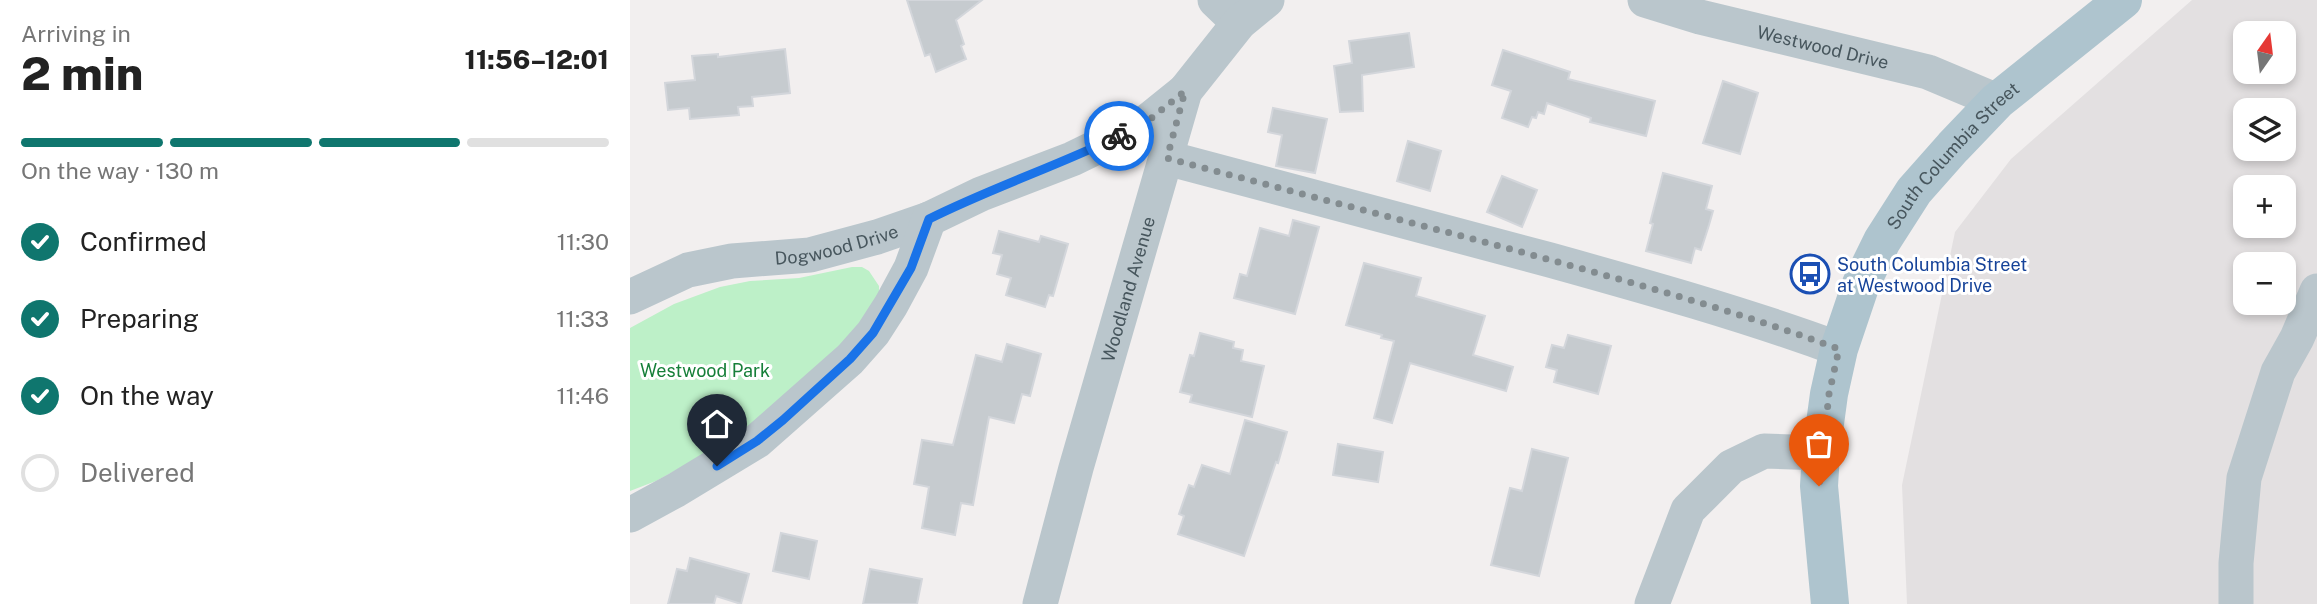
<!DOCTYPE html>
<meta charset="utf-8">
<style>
:root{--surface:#fff;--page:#f6f6f6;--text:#222;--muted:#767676;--line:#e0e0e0;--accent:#0f766e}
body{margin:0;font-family:"Public Sans",sans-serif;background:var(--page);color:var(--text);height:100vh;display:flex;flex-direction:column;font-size:26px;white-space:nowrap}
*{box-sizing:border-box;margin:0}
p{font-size:23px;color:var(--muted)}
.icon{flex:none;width:38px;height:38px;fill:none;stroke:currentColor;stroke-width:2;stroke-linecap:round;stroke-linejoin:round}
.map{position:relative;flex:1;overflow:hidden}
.panel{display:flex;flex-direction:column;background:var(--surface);width:630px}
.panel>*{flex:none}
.needle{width:46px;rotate:14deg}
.fabs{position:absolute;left:1603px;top:21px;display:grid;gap:14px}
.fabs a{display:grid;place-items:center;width:63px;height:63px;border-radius:14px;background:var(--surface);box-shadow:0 4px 10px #0003;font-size:35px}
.pin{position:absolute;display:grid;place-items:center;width:60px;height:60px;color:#fff;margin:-72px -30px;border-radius:50% 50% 50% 0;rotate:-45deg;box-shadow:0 0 7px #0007}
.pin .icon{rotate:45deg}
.courier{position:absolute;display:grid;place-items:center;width:70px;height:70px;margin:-35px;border:5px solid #1a73e8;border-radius:50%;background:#fff;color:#222;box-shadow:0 2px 9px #0007}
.head em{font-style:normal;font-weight:800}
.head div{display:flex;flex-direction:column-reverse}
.head{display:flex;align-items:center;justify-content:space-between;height:119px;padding:0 21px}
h1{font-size:46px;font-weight:800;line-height:52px}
.bar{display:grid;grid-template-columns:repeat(4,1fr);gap:10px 7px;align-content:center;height:84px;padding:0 21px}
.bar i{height:9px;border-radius:5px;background:var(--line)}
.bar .selected{background:var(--accent)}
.bar p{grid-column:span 4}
ol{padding:0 21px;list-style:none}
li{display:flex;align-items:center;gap:21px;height:77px}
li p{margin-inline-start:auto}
li .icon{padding:7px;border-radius:50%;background:var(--accent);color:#fff;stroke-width:4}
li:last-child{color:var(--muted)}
li i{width:38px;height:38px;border:4px solid var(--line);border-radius:50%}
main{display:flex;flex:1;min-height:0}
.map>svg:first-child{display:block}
</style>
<main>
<section class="panel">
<div class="head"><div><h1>2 min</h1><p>Arriving in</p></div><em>11:56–12:01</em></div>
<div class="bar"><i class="selected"></i><i class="selected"></i><i class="selected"></i><i></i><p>On the way · 130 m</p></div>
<ol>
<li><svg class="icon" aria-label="check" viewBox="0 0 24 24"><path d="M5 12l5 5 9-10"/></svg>Confirmed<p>11:30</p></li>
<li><svg class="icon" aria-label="check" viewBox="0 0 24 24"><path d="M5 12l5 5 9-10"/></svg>Preparing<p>11:33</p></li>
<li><svg class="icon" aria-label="check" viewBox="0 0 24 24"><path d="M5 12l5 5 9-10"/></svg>On the way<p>11:46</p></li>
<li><i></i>Delivered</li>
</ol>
</section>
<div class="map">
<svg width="1687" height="604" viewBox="0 0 1687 604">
<rect width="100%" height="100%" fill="#f2efef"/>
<path fill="#e3e0e1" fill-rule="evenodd" d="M 1562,0 L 1687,0 L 1687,604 L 1277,604 L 1272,485 L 1325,232 L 1381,159 ZM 1615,33 L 1654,33 L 1654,72 L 1615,72 ZM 1615,110 L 1654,110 L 1654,149 L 1615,149 ZM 1615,187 L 1654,187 L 1654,226 L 1615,226 ZM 1615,264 L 1654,264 L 1654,303 L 1615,303 Z"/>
<polygon fill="#bdf0c8" points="222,267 232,267 239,271 249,286 249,294 234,324 107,437 26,481 0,491 0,328 44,304 90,287 120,281 169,278"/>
<g fill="#c6cbcf" stroke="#d3d6db" stroke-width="2">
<polygon points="277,0 352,0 326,20 334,44 331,46 336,59 306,72 300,54 295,56"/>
<polygon points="779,33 784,67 732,75 733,111 710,112 704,66 722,63 719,41"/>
<polygon points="155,49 160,93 122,97 123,106 108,107 109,115 60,119 59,108 38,110 35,83 65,80 62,56 88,54 88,57"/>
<polygon points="873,50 940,72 938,79 1025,101 1016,136 960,122 961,118 917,103 914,114 908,112 906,118 902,117 898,127 872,118 881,91 862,85"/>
<polygon points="1093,81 1128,93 1110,154 1073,143"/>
<polygon points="643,108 697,119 685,173 646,166 652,135 638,132"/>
<polygon points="778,141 811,151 800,191 767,181"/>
<polygon points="1033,173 1082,186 1076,209 1083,211 1079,225 1071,250 1065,248 1061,263 1016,251 1023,224 1020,223"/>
<polygon points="872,176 907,190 892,227 857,212"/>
<polygon points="663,220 689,227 665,314 604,298 610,274 617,276 630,228 659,236"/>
<polygon points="369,231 409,242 411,236 438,244 423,296 419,295 415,307 376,295 381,278 367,274 372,255 363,253"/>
<polygon points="734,263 791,278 786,296 855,316 843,355 883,367 876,391 780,363 762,423 744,418 764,341 751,338 752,335 716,325"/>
<polygon points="570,333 604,342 603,348 613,350 611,361 634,366 622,417 560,402 562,395 550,392 560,355 564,356"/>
<polygon points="938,335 981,346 968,394 924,382 927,370 916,367 922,345 934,348"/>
<polygon points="377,344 411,354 400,396 392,394 384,423 359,417 343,505 331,503 325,535 292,528 299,487 284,484 292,440 323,445 346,355 372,362"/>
<polygon points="615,420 657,432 648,463 646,462 614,556 548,534 554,516 549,514 559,485 564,487 572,465 600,474"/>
<polygon points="708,444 753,452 748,482 703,475"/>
<polygon points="902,449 938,458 909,576 861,565 880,488 892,491"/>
<polygon points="151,533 187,541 179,579 143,571"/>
<polygon points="60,558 119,574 111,604 86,596 84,604 38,604 47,569 57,571"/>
<polygon points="240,569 292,579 287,604 233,604"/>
</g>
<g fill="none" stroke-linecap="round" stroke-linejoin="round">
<g stroke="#bac6cc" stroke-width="35">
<polyline points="585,0 609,23"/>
<path id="s1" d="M 1015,0 L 1070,17 L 1298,72 L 1367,101"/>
<path d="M 537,158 C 665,192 793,225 920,260 C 1017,287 1114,314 1209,349"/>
<path id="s2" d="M 0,297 L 58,270 L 102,261 L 180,255 L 247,237 L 299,219 L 351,194 L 442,159 L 514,124 L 555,91"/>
<polyline points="0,515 46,490 127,441 220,359 243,333 261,305 281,268 299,219"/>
<path id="s3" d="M 410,604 L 446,468 L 555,91 L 609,23 L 637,0"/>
<polyline points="1022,604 1058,510 1101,467 1134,451 1191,453"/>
<polyline points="1606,604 1606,563 1614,478 1648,372 1667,338 1687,291"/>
</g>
<path stroke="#aec4ce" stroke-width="38" id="s4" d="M 1200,604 L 1189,486 L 1191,453 L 1199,394 L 1209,349 L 1231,284 L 1252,241 L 1284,191 L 1323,147 L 1367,101 L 1493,0"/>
</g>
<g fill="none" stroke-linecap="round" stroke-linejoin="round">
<path stroke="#838c90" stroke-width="7" stroke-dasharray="0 12.6" d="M 489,136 L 514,124 L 555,91 L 537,158 C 656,190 776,221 895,253 C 1000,282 1106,311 1209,349 L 1199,394 L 1189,486"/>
<path stroke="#1a73e8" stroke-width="9" d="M 87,466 L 127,441 L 153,420 L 220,359 L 243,333 L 281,268 L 299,219 C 361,188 427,166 489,136"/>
</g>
<defs>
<symbol id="bus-ring" viewBox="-11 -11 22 22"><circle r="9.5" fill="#fff" stroke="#1a4fb4" stroke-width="1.5"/><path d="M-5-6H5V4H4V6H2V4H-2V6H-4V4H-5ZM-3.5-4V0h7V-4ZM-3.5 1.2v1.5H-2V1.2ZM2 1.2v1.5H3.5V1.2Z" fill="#1a4fb4"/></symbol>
</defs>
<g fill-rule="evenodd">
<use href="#bus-ring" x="1158" y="252" width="44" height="44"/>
</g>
<g text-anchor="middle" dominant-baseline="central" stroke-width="6" stroke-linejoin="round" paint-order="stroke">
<g font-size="18" fill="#47565d" stroke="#fff">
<text stroke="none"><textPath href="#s1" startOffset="184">Westwood Drive</textPath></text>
<text stroke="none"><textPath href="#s4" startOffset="485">South Columbia Street</textPath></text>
<text stroke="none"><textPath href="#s2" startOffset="215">Dogwood Drive</textPath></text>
<text stroke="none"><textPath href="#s3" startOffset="327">Woodland Avenue</textPath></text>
</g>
<g font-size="18" fill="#164399" stroke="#fff" text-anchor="start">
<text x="1207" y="264">South Columbia Street<tspan x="1207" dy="21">at Westwood Drive</tspan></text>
</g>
<g font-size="18" fill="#167f39" stroke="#fff">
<text x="75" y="370">Westwood Park</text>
</g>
</g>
</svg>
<div class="fabs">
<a><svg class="needle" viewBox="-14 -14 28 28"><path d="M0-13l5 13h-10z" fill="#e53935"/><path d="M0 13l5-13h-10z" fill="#767676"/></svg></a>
<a><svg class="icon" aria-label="layers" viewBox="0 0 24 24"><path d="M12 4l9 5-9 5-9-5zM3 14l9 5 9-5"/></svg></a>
<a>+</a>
<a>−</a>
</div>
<div class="pin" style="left:1189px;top:486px;background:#ea580c"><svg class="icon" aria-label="bag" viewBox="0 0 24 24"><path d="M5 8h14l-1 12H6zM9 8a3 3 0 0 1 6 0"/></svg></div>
<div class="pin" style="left:87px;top:466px;background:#1f2937"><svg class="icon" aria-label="home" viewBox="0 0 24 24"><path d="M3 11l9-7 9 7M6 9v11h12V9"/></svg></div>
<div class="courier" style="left:489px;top:136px"><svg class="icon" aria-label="bike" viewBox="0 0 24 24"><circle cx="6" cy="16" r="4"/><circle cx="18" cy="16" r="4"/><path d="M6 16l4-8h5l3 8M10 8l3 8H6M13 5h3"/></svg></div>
</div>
</main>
